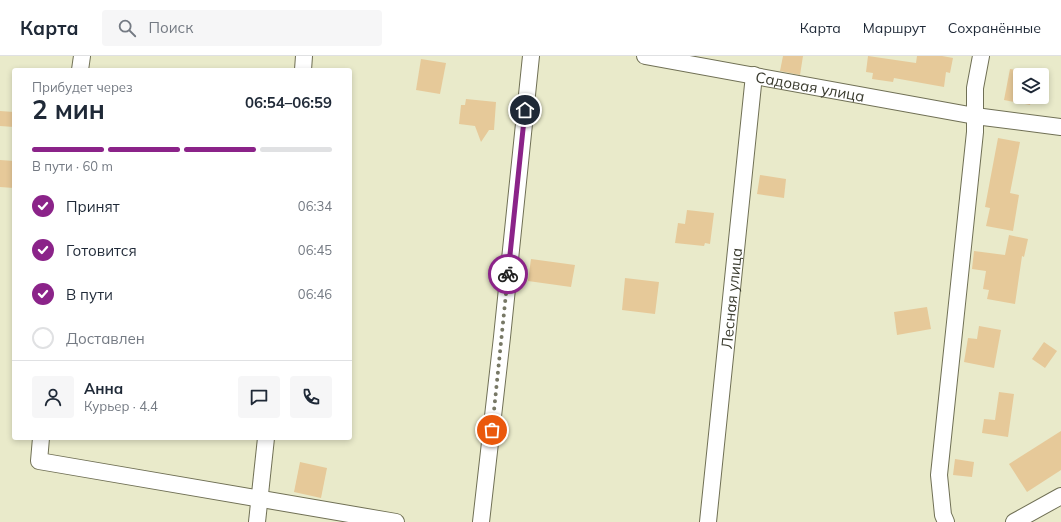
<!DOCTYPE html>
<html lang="ru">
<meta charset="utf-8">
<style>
:root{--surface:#fff;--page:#f6f6f7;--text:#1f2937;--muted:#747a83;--line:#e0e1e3;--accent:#8b2389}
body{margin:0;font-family:Mulish,sans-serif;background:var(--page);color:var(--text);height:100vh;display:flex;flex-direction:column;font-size:15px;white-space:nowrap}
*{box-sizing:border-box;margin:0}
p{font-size:13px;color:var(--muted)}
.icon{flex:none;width:22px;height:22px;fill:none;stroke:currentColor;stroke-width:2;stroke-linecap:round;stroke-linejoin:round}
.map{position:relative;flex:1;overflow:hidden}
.details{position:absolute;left:12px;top:12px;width:340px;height:372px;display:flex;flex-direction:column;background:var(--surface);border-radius:4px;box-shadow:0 2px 6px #0003}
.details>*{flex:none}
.fabs{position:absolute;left:1013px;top:12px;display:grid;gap:8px}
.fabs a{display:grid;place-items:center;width:36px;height:36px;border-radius:4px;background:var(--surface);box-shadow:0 2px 6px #0003;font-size:20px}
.pin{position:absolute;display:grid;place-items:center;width:34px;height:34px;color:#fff;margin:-17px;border:2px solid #fff;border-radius:50%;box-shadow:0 1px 4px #0007}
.courier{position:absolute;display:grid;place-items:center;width:40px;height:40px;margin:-20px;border:3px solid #8b2389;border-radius:50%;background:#fff;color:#222;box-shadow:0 1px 5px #0007}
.overview em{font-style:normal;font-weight:700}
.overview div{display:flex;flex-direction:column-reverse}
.overview{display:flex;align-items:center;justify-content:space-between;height:68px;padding:0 20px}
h1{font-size:26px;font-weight:700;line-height:30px}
.bar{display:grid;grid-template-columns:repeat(4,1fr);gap:6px 4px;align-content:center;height:48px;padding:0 20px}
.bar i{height:5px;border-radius:3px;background:var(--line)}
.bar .active{background:var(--accent)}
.bar p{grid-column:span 4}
.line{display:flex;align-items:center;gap:10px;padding:0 20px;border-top:1px solid var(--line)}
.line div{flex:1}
.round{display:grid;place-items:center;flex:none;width:42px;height:42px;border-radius:4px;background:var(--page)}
ol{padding:0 20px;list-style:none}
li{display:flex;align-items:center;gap:12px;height:44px}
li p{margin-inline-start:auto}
li .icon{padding:4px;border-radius:50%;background:var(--accent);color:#fff;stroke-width:4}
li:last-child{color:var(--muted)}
li i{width:22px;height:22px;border:2px solid var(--line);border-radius:50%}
header{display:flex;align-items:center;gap:24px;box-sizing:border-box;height:56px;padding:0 20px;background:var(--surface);border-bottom:1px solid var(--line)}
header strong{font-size:19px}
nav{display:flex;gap:22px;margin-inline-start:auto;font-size:14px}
.search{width:280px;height:36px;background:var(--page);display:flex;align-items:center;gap:10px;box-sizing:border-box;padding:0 14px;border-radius:4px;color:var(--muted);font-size:15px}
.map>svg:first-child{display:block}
</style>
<header>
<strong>Карта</strong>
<div class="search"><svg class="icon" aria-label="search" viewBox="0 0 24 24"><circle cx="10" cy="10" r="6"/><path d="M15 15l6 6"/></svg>Поиск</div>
<nav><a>Карта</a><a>Маршрут</a><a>Сохранённые</a></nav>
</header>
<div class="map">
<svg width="1061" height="466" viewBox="0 0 1061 466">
<rect width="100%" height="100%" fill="#e9eaca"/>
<g fill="#e6c999">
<polygon points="783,0 803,0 800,19 780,15"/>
<polygon points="868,0 916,7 917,0 942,0 953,2 950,17 946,16 944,31 894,22 893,26 872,23 873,17 866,16"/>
<polygon points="421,3 446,7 440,38 416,34"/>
<polygon points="1010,13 1036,17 1036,19 1020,19 1020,41 1032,41 1030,49 1004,44"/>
<polygon points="466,43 496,46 494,74 489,74 481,86 475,70 459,68 461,49 465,49"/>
<polygon points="0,55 14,56 14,71 0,70"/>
<polygon points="998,82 1020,86 1010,137 1019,139 1013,175 986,170 990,152 985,151"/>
<polygon points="0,104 14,105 14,132 0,131"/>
<polygon points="760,119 786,123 784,142 757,138"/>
<polygon points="687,154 714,157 710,188 705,187 704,190 675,187 678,167 685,168"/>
<polygon points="1009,179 1028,183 1024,201 1022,200 1015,248 987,243 989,234 983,233 986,215 972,213 974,195 1005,199"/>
<polygon points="531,203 575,209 571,231 528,225"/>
<polygon points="625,222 659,226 655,258 622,254"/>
<polygon points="927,251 931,273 897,279 894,256"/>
<polygon points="979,270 1001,274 994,312 964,306 968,282 977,283"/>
<polygon points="1044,286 1057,295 1045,312 1032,303"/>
<polygon points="999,336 1014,338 1008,381 982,377 984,363 995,364"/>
<polygon points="1061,375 1061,414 1027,436 1009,408"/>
<polygon points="955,403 974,406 972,421 953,419"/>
<polygon points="300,406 327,412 321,442 294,436"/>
</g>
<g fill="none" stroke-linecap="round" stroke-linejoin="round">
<defs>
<g id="minor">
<path id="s1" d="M 645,0 L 975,60 L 1061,71"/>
<polyline points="80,14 82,0"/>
<polyline points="303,14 304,0"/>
<polyline points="41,382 39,405 396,466"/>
<polyline points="257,466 266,382"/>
<polyline points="481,466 502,281 531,0"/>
<path id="s2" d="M 708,466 L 754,19"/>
<polyline points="946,466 943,459 939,419 975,76 975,32 981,0"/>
<polyline points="1014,466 1061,440"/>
</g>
</defs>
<use href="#minor" stroke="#707055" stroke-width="18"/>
<use href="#minor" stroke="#fff" stroke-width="16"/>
</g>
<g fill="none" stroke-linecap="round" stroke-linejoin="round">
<polyline stroke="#777865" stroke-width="4" stroke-dasharray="0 7.2" points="492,374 508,218"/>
<polyline stroke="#8b2389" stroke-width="5" points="508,218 525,54"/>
</g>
<g text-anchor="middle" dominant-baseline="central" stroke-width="3.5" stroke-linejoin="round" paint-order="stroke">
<g font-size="15" fill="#3a3b2e" stroke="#fff">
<text stroke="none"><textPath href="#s1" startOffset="168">Садовая улица</textPath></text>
<text stroke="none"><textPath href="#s2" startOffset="225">Лесная улица</textPath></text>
</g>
</g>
</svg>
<div class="fabs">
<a><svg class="icon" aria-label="layers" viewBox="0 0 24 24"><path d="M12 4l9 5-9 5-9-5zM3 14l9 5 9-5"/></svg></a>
</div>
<div class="pin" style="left:492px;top:374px;background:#ea580c"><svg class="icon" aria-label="bag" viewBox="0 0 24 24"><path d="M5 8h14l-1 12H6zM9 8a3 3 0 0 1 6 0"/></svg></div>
<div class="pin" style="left:525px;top:54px;background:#1f2937"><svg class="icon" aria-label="home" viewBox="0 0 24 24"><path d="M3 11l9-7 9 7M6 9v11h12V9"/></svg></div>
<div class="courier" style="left:508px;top:218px"><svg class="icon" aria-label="bike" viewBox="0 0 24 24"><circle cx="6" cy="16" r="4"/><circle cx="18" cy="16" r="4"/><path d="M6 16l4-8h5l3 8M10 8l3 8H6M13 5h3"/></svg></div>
<section class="details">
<div class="overview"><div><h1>2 мин</h1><p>Прибудет через</p></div><em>06:54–06:59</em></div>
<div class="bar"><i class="active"></i><i class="active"></i><i class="active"></i><i></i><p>В пути · 60 m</p></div>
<ol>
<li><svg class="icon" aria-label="check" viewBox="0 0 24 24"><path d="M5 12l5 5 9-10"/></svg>Принят<p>06:34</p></li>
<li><svg class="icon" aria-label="check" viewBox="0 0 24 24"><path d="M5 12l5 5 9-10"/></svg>Готовится<p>06:45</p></li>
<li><svg class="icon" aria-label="check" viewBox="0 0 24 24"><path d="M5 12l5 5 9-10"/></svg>В пути<p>06:46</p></li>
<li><i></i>Доставлен</li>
</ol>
<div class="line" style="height:72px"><a class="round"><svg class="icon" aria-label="person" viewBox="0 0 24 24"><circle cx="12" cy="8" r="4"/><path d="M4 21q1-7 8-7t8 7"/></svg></a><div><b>Анна</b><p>Курьер · 4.4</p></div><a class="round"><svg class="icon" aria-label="chat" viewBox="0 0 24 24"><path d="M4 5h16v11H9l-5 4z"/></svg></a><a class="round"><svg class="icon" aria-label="phone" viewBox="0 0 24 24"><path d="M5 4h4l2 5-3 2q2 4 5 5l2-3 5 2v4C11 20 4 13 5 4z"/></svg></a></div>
</section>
</div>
